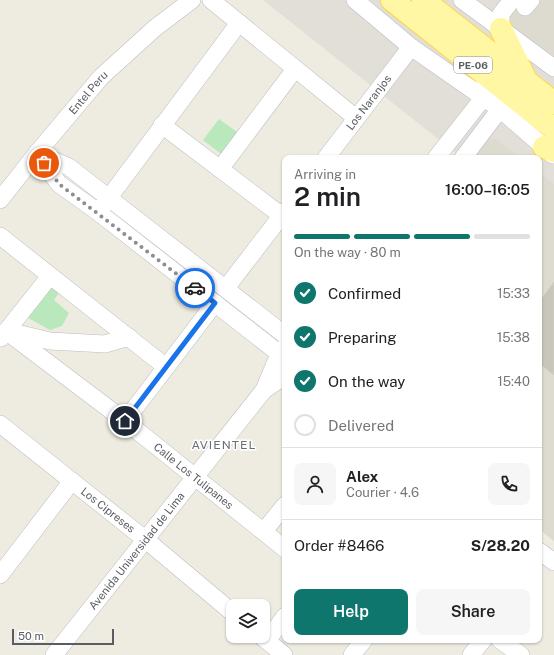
<!DOCTYPE html>
<meta charset="utf-8">
<style>
:root{--surface:#fff;--page:#f6f6f6;--text:#202124;--muted:#757577;--line:#e0e0e0;--accent:#0f766e}
body{margin:0;font-family:"Public Sans",sans-serif;background:var(--page);color:var(--text);height:100vh;display:flex;flex-direction:column;font-size:15px;white-space:nowrap}
*{box-sizing:border-box;margin:0}
p{font-size:13px;color:var(--muted)}
.icon{flex:none;width:22px;height:22px;fill:none;stroke:currentColor;stroke-width:2;stroke-linecap:round;stroke-linejoin:round}
.map{position:relative;flex:1;overflow:hidden}
.sheet{position:absolute;left:282px;top:155px;width:260px;height:488px;display:flex;flex-direction:column;background:var(--surface);border-radius:8px;box-shadow:0 1px 3px #0004}
.sheet>*{flex:none}
.tools{position:absolute;left:226px;top:599px;display:grid;gap:8px}
.tools a{display:grid;place-items:center;width:44px;height:44px;border-radius:8px;background:var(--surface);box-shadow:0 1px 3px #0004;font-size:20px}
.scale{position:absolute;left:12px;bottom:10px;width:102px;box-sizing:border-box;padding-left:4px;border:2px solid #595c63;border-top:0;font-size:11px;line-height:14px;white-space:nowrap;color:#595c63;-webkit-text-stroke:3px #fff;paint-order:stroke}
.pin{position:absolute;display:grid;place-items:center;width:34px;height:34px;color:#fff;margin:-17px;border:2px solid #fff;border-radius:50%;box-shadow:0 1px 4px #0007}
.courier{position:absolute;display:grid;place-items:center;width:40px;height:40px;margin:-20px;border:3px solid #1a73e8;border-radius:50%;background:#fff;color:#222;box-shadow:0 1px 5px #0007}
.headline em{font-style:normal;font-weight:600}
.headline div{display:flex;flex-direction:column-reverse}
.headline{display:flex;align-items:center;justify-content:space-between;height:68px;padding:0 12px}
h1{font-size:26px;font-weight:600;line-height:30px}
.bar{display:grid;grid-template-columns:repeat(4,1fr);gap:6px 4px;align-content:center;height:48px;padding:0 12px}
.bar i{height:5px;border-radius:3px;background:var(--line)}
.bar .current{background:var(--accent)}
.bar p{grid-column:span 4}
.line{display:flex;align-items:center;gap:10px;padding:0 12px;border-top:1px solid var(--line)}
.line div{flex:1}
.round{display:grid;place-items:center;flex:none;width:42px;height:42px;border-radius:8px;background:var(--page)}
ol{padding:0 12px;list-style:none}
li{display:flex;align-items:center;gap:12px;height:44px}
li p{margin-inline-start:auto}
li .icon{padding:4px;border-radius:50%;background:var(--accent);color:#fff;stroke-width:4}
li:last-child{color:var(--muted)}
li i{width:22px;height:22px;border:2px solid var(--line);border-radius:50%}
.button{display:flex;gap:8px;margin-top:auto;padding:8px 12px}
.button a{flex:1;height:46px;border-radius:8px;background:var(--accent);color:#fff;font-size:16px;font-weight:600;line-height:46px;text-align:center}
.button a+a{background:var(--page);color:var(--text)}
.map>svg:first-child{display:block}
</style>
<div class="map">
<svg width="554" height="655" viewBox="0 0 554 655">
<rect width="100%" height="100%" fill="#eeece0"/>
<polygon fill="#e1dfd8" points="263,0 554,0 554,231 539,219 539,158 462,158"/>
<g fill="#dddbcf">
<polygon points="522,0 554,0 554,63 509,30 508,18"/>
<polygon points="488,139 496,139 521,158 473,158"/>
<polygon points="539,172 554,184 554,541 539,529"/>
</g>
<g fill="#b9e8bd">
<polygon points="219,119 240,134 224,156 203,140"/>
<polygon points="50,278 62,288 54,300 69,313 62,326 50,330 30,319 24,312"/>
</g>
<polygon fill="#c8c5bd" stroke="#d3cebe" points="554,282 554,375 539,363 539,302"/>
<g fill="none" stroke-linecap="round" stroke-linejoin="round">
<defs>
<g id="minor">
<polyline points="211,0 356,118"/>
<polyline points="355,0 411,47 500,109 553,155"/>
<polyline points="462,0 554,68"/>
<polyline points="525,7 531,0"/>
<polyline points="501,29 501,14 512,0"/>
<polyline points="162,125 282,216"/>
<polyline points="37,153 59,184 98,212 285,358"/>
<polyline points="37,153 69,167 285,335"/>
<path id="s1" d="M 326,158 L 411,47"/>
<polyline points="436,158 484,97 485,85"/>
<polyline points="463,158 500,109"/>
<polyline points="220,169 295,69"/>
<path id="s2" d="M 0,200 L 37,153 L 101,77 L 155,28 L 192,0"/>
<polyline points="102,207 239,23"/>
<polyline points="0,236 166,367"/>
<polyline points="226,288 285,211"/>
<path id="s3" d="M 6,331 L 125,421 L 285,549"/>
<polyline points="12,332 50,341 105,344 129,337"/>
<polyline points="1,338 50,276"/>
<polyline points="264,390 285,376"/>
<polyline points="125,421 215,303"/>
<path id="s4" d="M 0,424 L 146,540 L 233,613"/>
<polyline points="264,531 285,505"/>
<polyline points="539,551 554,562"/>
<polyline points="0,575 72,481"/>
<polyline points="261,636 284,655"/>
<polyline points="500,640 521,655"/>
<polyline points="267,641 285,616"/>
<path id="s5" d="M 54,655 L 264,390 L 279,354 L 285,347"/>
<polyline points="352,655 364,640"/>
<polyline points="471,655 483,640"/>
</g>
<g id="major">
<polyline points="392,0 554,129"/>
<polyline points="423,0 554,103"/>
<polyline points="501,29 524,76"/>
<polyline points="544,147 554,151"/>
</g>
</defs>
<use href="#minor" stroke="#bbbdc3" stroke-width="18"/>
<use href="#major" stroke="#fed849" stroke-width="24"/>
<use href="#minor" stroke="#fff" stroke-width="17"/>
<use href="#major" stroke="#fff7a3" stroke-width="22"/>
</g>
<g fill="none" stroke-linecap="round" stroke-linejoin="round">
<polyline stroke="#8d8e8f" stroke-width="4" stroke-dasharray="0 7.2" points="44,163 59,184 195,288"/>
<polyline stroke="#1a73e8" stroke-width="5" points="125,421 215,303 195,288"/>
</g>
<g text-anchor="middle" dominant-baseline="central" stroke-width="3" stroke-linejoin="round" paint-order="stroke">
<rect fill="#fff" stroke="#8b8d92" stroke-width="1" x="454" y="57" width="38" height="16" rx="3"/>
<g font-size="10" font-weight="bold" fill="#595c63">
<text x="473" y="65">PE-06</text>
</g>
<g font-size="11" fill="#595c63" stroke="#fff">
<text stroke="none"><textPath href="#s2" startOffset="139">Entel Peru</textPath></text>
<text stroke="none"><textPath href="#s1" startOffset="70">Los Naranjos</textPath></text>
<text stroke="none"><textPath href="#s3" startOffset="237">Calle Los Tulipanes</textPath></text>
<text stroke="none"><textPath href="#s4" startOffset="138">Los Cipreses</textPath></text>
<text stroke="none"><textPath href="#s5" startOffset="133">Avenida Universidad de Lima</textPath></text>
</g>
<g font-size="12" letter-spacing="1" fill="#6a6e75" stroke="#fff">
<text x="224" y="445">AVIENTEL</text>
</g>
</g>
</svg>
<div class="tools">
<a><svg class="icon" aria-label="layers" viewBox="0 0 24 24"><path d="M12 4l9 5-9 5-9-5zM3 14l9 5 9-5"/></svg></a>
</div>
<div class="scale">50 m</div>
<div class="pin" style="left:44px;top:163px;background:#ea580c"><svg class="icon" aria-label="bag" viewBox="0 0 24 24"><path d="M5 8h14l-1 12H6zM9 8a3 3 0 0 1 6 0"/></svg></div>
<div class="pin" style="left:125px;top:421px;background:#1f2937"><svg class="icon" aria-label="home" viewBox="0 0 24 24"><path d="M3 11l9-7 9 7M6 9v11h12V9"/></svg></div>
<div class="courier" style="left:195px;top:288px"><svg class="icon" aria-label="car" viewBox="0 0 24 24"><path d="M5 17H2v-5l4-1 3-4h7l3 4 3 1v5h-3M9 17h6M6 11h13"/><circle cx="7" cy="17" r="2"/><circle cx="17" cy="17" r="2"/></svg></div>
<section class="sheet">
<div class="headline"><div><h1>2 min</h1><p>Arriving in</p></div><em>16:00–16:05</em></div>
<div class="bar"><i class="current"></i><i class="current"></i><i class="current"></i><i></i><p>On the way · 80 m</p></div>
<ol>
<li><svg class="icon" aria-label="check" viewBox="0 0 24 24"><path d="M5 12l5 5 9-10"/></svg>Confirmed<p>15:33</p></li>
<li><svg class="icon" aria-label="check" viewBox="0 0 24 24"><path d="M5 12l5 5 9-10"/></svg>Preparing<p>15:38</p></li>
<li><svg class="icon" aria-label="check" viewBox="0 0 24 24"><path d="M5 12l5 5 9-10"/></svg>On the way<p>15:40</p></li>
<li><i></i>Delivered</li>
</ol>
<div class="line" style="height:72px"><a class="round"><svg class="icon" aria-label="person" viewBox="0 0 24 24"><circle cx="12" cy="8" r="4"/><path d="M4 21q1-7 8-7t8 7"/></svg></a><div><b>Alex</b><p>Courier · 4.6</p></div><a class="round"><svg class="icon" aria-label="phone" viewBox="0 0 24 24"><path d="M5 4h4l2 5-3 2q2 4 5 5l2-3 5 2v4C11 20 4 13 5 4z"/></svg></a></div>
<div class="line" style="height:52px"><div>Order #8466</div><b>S/28.20</b></div>
<div class="button"><a>Help</a><a>Share</a></div>
</section>
</div>
